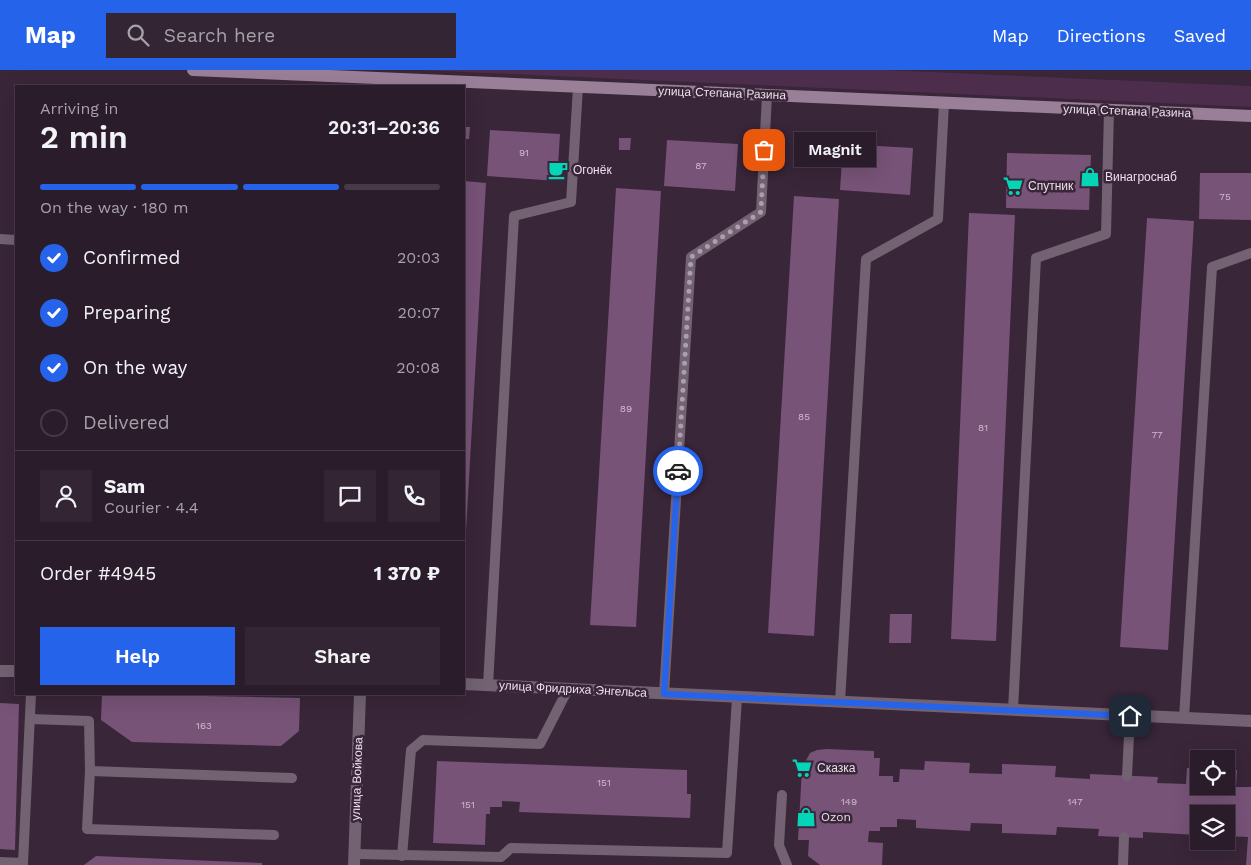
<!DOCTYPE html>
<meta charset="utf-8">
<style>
:root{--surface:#2b1c2b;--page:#332533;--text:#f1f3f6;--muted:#a6a1a9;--line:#473a47;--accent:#2563eb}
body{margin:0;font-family:"Work Sans",sans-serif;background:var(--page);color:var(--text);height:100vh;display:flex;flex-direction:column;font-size:19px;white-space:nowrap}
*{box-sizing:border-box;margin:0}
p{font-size:16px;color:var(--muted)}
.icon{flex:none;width:28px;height:28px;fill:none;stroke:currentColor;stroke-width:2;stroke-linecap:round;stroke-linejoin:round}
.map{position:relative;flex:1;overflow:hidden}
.sheet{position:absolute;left:15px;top:15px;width:450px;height:610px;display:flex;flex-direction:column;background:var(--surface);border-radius:0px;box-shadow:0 5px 20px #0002,0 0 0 1px var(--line)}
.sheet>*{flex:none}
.fabs{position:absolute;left:1190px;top:680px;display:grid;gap:10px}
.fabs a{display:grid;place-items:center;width:45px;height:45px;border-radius:0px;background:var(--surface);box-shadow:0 5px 20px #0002,0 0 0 1px var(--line);font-size:25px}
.pin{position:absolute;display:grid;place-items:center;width:42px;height:42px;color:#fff;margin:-21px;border-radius:10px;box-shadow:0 2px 8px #0006}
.courier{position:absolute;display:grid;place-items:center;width:50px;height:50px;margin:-25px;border:4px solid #2563eb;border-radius:50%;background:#fff;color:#222;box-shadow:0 1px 6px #0007}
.bubble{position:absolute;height:35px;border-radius:0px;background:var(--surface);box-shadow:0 5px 20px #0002,0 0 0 1px var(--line);font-size:16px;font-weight:600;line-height:35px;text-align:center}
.summary em{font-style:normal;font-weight:600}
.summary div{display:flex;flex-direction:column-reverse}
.summary{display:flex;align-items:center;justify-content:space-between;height:85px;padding:0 25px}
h1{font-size:32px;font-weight:600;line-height:38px}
.bar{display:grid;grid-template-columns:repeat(4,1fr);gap:8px 5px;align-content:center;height:60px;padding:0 25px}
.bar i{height:6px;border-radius:4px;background:var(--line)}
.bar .on{background:var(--accent)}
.bar p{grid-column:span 4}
.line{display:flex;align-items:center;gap:12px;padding:0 25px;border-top:1px solid var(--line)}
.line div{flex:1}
.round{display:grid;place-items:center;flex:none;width:52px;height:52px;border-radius:0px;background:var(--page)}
ol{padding:0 25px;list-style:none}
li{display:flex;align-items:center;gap:15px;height:55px}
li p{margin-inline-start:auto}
li .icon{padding:5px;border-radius:50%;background:var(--accent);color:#fff;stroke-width:4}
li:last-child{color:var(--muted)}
li i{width:28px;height:28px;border:2px solid var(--line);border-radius:50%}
.primary-button{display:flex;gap:10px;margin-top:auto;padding:10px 25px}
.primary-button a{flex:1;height:58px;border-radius:0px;background:var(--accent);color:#fff;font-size:20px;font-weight:600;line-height:58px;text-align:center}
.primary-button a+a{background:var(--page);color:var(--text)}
header{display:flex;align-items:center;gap:30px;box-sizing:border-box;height:70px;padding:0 25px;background:var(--accent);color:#fff}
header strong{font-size:24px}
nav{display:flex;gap:28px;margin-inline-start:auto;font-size:18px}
.search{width:350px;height:45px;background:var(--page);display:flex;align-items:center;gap:12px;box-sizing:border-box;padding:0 18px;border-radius:0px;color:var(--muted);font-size:19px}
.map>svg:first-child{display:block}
</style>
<header>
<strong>Map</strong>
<div class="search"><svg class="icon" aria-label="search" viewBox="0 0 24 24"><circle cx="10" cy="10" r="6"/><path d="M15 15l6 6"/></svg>Search here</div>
<nav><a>Map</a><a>Directions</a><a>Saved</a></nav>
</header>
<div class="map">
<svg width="1251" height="795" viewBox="0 0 1251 795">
<rect width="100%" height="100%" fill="#392639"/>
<polygon fill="#4c2d4c" points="420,0 884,0 1251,16 1251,37"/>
<g fill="#775377">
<polygon points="464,57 470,57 469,69 464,69"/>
<polygon points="490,60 560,64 557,111 487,106"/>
<polygon points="619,68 631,68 630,80 619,80"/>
<polygon points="667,70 738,74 735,121 664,116"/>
<polygon points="843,74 913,78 910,125 840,120"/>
<polygon points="811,82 822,82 822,94 810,94"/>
<polygon points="1007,83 1091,85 1089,140 1006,138"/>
<polygon points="1200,103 1251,103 1251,150 1199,149"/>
<polygon points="464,111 486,113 465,478 464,478"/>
<polygon points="616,118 661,121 636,557 590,555"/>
<polygon points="794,126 839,129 814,566 768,563"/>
<polygon points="969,143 1015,145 996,571 951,569"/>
<polygon points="1147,148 1194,151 1168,580 1120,577"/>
<polygon points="890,544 912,544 911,573 889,573"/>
<polygon points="102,624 300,628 299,661 281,676 132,672 101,650"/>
<polygon points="0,633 19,634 15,780 0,779"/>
<polygon points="827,679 874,681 874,688 880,688 879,706 893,706 893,712 899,712 900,699 924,700 925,691 970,693 969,703 1002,704 1002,694 1056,696 1055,707 1090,709 1090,704 1158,707 1157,713 1186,714 1187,698 1199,698 1199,716 1226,716 1226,700 1237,700 1236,717 1251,717 1251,795 1246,795 1248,767 1226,766 1226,744 1199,744 1199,765 1143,762 1143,768 1098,766 1099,759 1057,757 1056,765 1002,763 1002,754 971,753 970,761 916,758 916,750 897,749 897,757 880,757 880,761 869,761 868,772 883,773 882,795 820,795 808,786 809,770 798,770 802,698 810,683 817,680"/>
<polygon points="437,691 687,700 687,724 691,724 690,748 519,742 520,732 502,731 502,737 490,737 490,744 486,744 485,775 433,773"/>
<polygon points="96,786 262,793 262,795 84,795"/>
</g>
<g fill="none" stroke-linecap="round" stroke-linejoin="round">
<g stroke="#726272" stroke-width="10">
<polyline points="0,169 16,170"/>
<polyline points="488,615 514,146 571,132 578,17"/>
<polyline points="664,624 691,187 761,142 767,25"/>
<polyline points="840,632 866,189 938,149 944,33"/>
<polyline points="1013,640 1036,188 1106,164 1109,40"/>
<polyline points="1184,648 1212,197 1251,183"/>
<polyline points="30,649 89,651 90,701 292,708"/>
<polyline points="90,701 87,759 274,765"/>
<polyline points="1127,706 1130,646"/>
<polyline points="782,725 779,775 787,795"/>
<polyline points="354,784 501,787 511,778 727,783 737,628"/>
<polyline points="402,786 411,680 423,670 540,674 568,619"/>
<polyline points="0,792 23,793 31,624"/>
<polyline points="1123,795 1124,767"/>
</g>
<polyline stroke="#726272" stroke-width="12" points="0,601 16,601"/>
<g stroke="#726272" stroke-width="12">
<polyline points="464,614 1251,651"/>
<polyline points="354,795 360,624"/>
</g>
<polyline stroke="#997f98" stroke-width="12" points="193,0 1251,46"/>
</g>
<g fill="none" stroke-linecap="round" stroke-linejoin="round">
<polyline stroke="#ad9ead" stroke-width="5" stroke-dasharray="0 9" points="678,401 691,187 761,142 764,80"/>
<polyline stroke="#2563eb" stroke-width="6" points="678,401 664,624 1130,646"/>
</g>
<defs>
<symbol id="cafe-bare" viewBox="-9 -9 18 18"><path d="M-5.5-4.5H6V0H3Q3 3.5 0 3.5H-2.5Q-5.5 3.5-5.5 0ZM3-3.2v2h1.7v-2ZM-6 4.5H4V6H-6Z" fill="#04d5b6" stroke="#392639" stroke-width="2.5" paint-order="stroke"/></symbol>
<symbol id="shop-bare" viewBox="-9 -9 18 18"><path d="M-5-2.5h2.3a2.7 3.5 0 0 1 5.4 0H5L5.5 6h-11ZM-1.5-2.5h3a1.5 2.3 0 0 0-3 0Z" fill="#04d5b6" stroke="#392639" stroke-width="2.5" paint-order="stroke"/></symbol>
<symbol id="supermarket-bare" viewBox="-9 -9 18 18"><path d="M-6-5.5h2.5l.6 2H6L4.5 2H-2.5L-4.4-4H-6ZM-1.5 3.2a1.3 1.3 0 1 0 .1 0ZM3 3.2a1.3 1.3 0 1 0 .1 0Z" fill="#04d5b6" stroke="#392639" stroke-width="2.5" paint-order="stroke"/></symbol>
</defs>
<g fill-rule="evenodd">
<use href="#cafe-bare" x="544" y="86" width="28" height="28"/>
<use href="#shop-bare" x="1076" y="93" width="28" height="28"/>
<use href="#supermarket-bare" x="999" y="102" width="28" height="28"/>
<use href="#supermarket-bare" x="788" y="684" width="28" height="28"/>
<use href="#shop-bare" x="792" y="733" width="28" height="28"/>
</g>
<g text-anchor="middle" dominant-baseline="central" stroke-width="5" stroke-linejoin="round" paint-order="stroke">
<g font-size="10" fill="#cfbcce">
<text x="524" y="82">91</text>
<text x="701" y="95">87</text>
<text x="1225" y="126">75</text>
<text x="626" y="338">89</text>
<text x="804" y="346">85</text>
<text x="983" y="357">81</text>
<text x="1157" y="364">77</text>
<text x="204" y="655">163</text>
<text x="604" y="712">151</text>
<text x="849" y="731">149</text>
<text x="1075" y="731">147</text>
<text x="468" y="734">151</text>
</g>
<g font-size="12" fill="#ecdfeb" stroke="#392639">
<text transform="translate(722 23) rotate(2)">улица Степана Разина</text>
<text transform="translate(1127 41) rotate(2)">улица Степана Разина</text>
<text transform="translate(573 619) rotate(3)">улица Фридриха Энгельса</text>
<text transform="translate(357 709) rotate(-88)">улица Войкова</text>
</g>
<g font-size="12" fill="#ecdfeb" stroke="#392639" text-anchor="start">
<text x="573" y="100">Огонёк</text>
<text x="1105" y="107">Винагроснаб</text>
<text x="1028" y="116">Спутник</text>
<text x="817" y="698">Сказка</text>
<text x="821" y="747">Ozon</text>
</g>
</g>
</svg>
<div class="fabs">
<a><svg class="icon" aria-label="locate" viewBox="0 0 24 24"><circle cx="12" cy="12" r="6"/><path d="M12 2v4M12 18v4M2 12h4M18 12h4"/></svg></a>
<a><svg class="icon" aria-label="layers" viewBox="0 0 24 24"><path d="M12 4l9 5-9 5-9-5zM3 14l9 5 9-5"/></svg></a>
</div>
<div class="pin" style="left:764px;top:80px;background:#ea580c"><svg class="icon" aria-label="bag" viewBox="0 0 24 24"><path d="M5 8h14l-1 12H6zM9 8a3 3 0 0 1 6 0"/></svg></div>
<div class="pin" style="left:1130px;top:646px;background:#1f2937"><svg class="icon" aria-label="home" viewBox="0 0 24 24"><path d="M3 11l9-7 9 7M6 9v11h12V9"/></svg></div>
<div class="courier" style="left:678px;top:401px"><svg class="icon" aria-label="car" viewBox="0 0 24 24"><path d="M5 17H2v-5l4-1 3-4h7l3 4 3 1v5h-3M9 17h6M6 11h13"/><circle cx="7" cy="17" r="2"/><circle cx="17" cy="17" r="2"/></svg></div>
<div class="bubble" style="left:794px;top:62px;width:82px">Magnit</div>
<section class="sheet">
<div class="summary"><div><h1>2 min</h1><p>Arriving in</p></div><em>20:31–20:36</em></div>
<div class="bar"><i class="on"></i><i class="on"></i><i class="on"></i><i></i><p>On the way · 180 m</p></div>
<ol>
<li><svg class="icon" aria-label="check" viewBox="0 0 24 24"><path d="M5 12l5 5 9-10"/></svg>Confirmed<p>20:03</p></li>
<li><svg class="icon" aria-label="check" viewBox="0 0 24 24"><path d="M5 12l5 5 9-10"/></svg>Preparing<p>20:07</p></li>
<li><svg class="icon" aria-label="check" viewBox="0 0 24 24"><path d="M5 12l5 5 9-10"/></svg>On the way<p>20:08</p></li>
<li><i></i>Delivered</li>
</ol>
<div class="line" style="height:90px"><a class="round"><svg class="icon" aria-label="person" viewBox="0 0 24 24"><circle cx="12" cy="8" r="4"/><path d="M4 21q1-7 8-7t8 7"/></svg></a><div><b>Sam</b><p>Courier · 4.4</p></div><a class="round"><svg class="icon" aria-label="chat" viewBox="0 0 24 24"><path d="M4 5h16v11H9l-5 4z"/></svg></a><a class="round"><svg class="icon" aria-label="phone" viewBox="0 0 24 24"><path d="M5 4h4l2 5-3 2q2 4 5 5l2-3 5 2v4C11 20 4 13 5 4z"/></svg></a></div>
<div class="line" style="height:65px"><div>Order #4945</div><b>1 370 ₽</b></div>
<div class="primary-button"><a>Help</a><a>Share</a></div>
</section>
</div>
